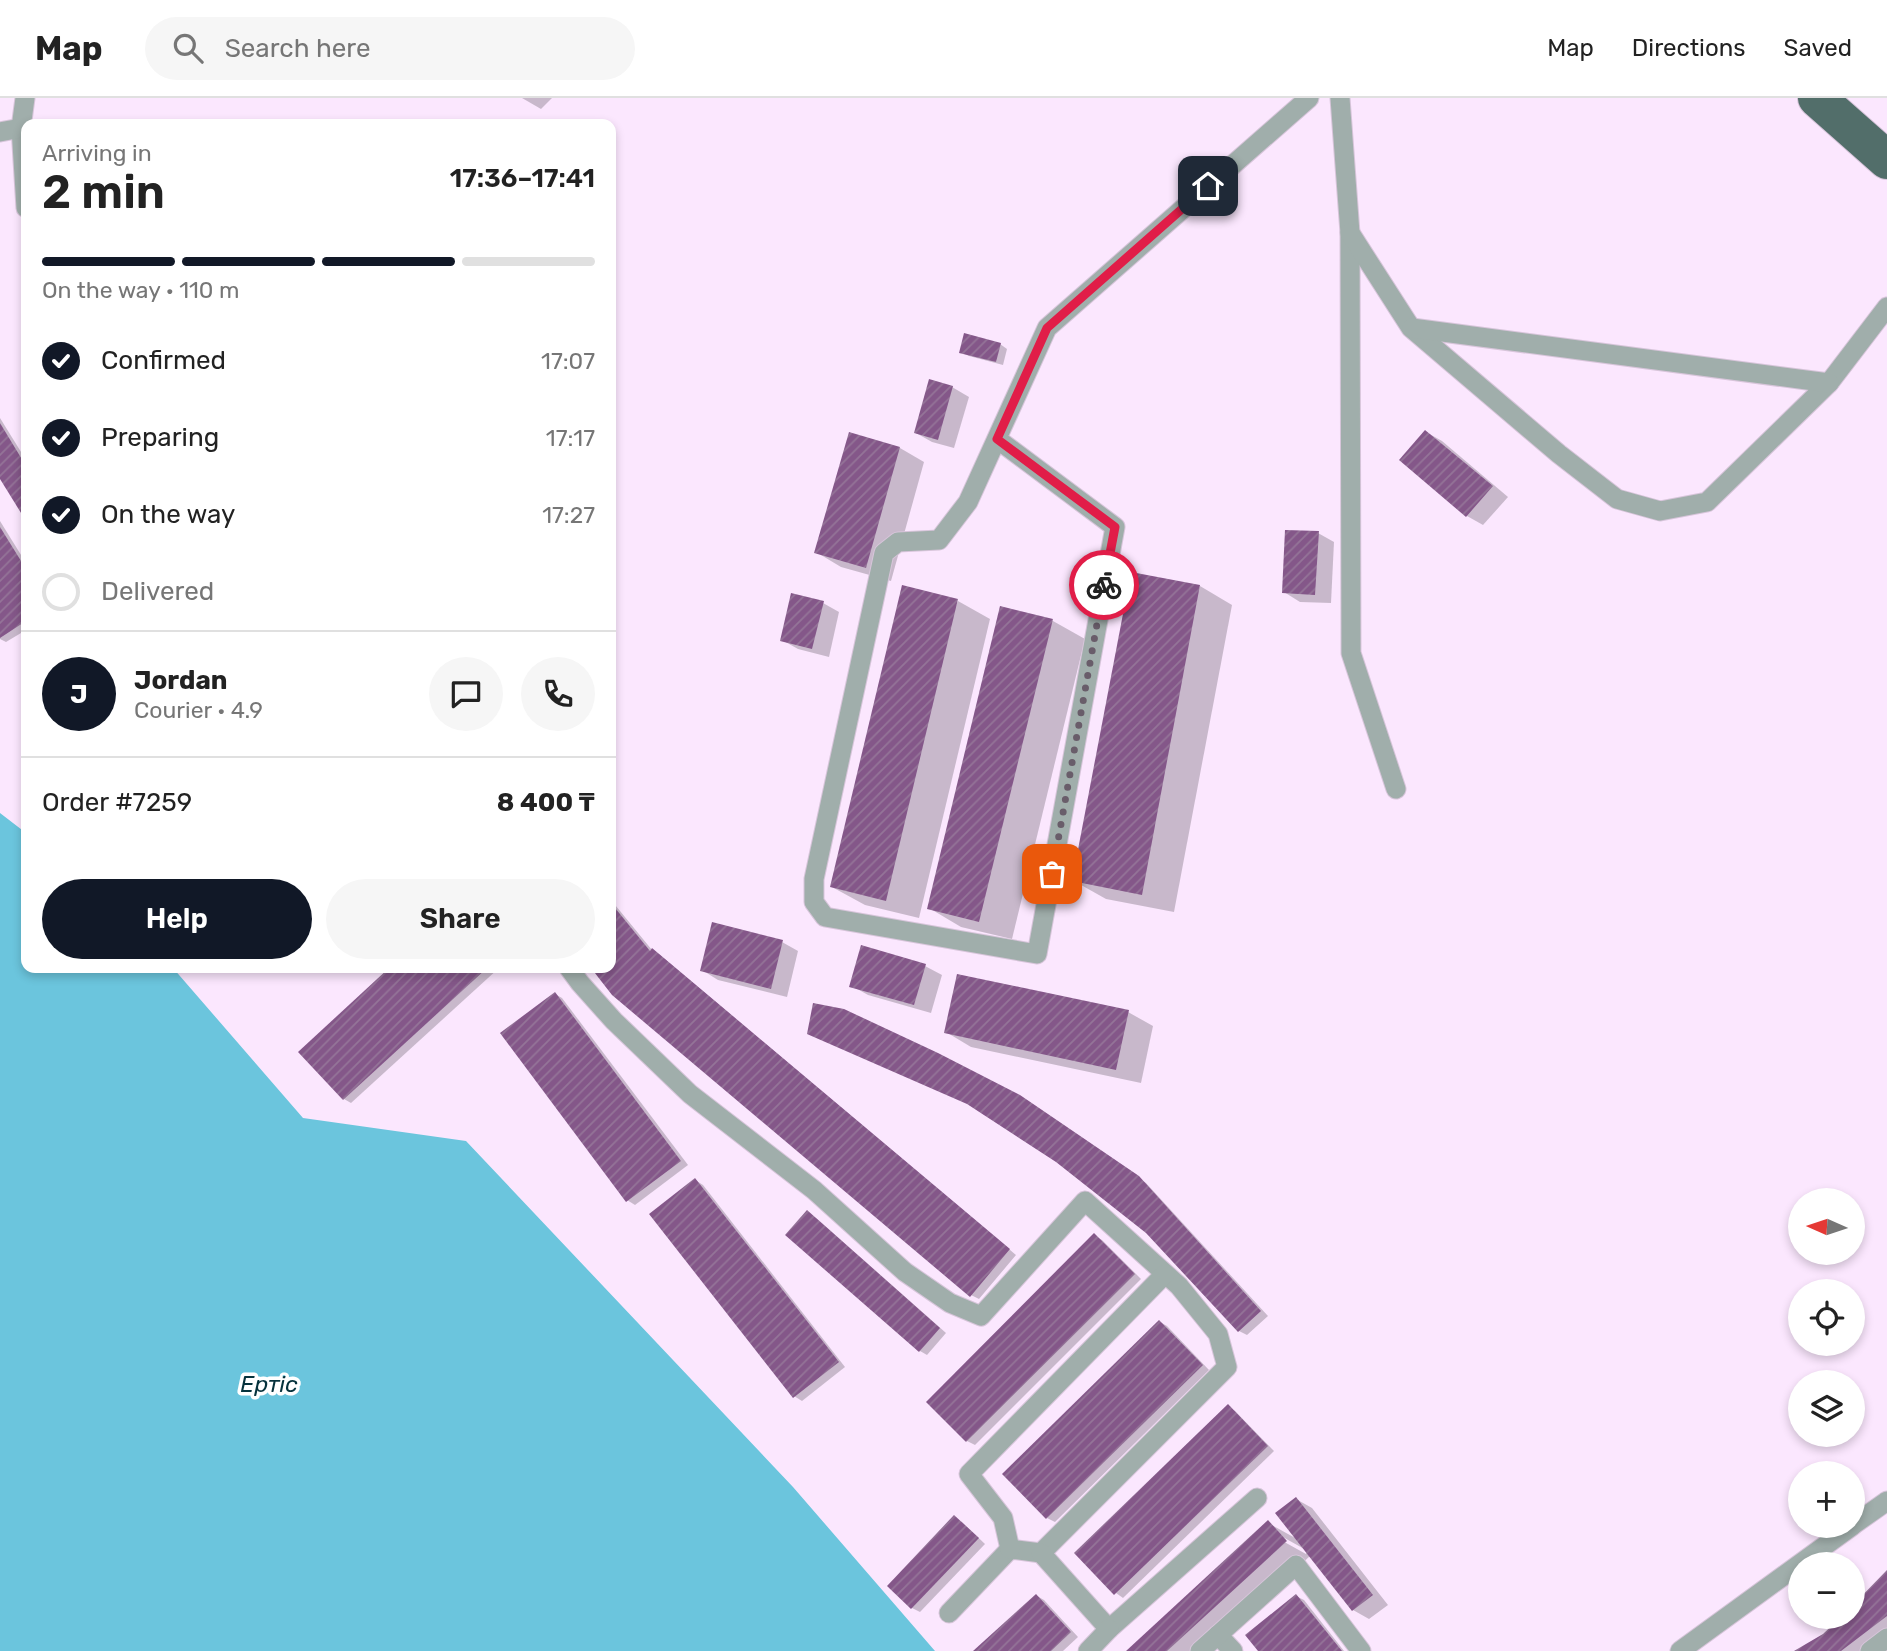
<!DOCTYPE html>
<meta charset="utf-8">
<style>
:root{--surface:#fff;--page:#f6f6f6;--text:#222;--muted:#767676;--line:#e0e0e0;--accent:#111827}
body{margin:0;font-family:Rubik,sans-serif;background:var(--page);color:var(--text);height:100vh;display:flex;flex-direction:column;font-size:26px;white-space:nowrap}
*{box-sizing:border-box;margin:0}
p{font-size:23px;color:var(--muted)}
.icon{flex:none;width:38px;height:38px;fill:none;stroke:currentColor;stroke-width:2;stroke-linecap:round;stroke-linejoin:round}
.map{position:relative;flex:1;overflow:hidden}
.drawer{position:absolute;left:21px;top:21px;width:595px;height:854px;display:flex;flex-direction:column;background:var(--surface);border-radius:14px;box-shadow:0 4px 10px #0003}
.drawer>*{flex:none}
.needle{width:46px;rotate:273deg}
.controls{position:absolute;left:1788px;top:1090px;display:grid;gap:14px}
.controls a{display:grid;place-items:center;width:77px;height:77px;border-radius:50%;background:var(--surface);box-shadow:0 4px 10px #0003;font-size:35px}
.pin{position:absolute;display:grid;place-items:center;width:60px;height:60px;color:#fff;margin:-30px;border-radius:14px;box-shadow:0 4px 10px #0006}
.courier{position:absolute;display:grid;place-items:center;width:70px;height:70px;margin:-35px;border:5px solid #e11d48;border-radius:50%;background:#fff;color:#222;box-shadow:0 2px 9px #0007}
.head em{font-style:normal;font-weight:600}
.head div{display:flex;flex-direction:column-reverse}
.head{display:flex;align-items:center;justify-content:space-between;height:119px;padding:0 21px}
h1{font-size:46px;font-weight:600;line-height:52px}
.bar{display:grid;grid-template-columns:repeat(4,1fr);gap:10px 7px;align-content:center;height:84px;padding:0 21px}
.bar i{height:9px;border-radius:5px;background:var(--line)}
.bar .current{background:var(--accent)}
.bar p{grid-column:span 4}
.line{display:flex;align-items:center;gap:18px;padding:0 21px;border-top:2px solid var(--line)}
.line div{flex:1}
.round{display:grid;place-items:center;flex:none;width:74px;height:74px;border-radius:37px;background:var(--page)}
ol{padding:0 21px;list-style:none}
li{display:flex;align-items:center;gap:21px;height:77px}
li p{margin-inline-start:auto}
li .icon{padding:7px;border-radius:50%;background:var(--accent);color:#fff;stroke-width:4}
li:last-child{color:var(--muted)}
li i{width:38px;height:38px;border:4px solid var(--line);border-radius:50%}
.button{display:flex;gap:14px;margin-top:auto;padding:14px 21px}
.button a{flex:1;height:80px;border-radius:42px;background:var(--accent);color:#fff;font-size:28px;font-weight:600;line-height:80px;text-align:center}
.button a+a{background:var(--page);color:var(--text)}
header{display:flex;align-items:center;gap:42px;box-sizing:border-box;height:98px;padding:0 35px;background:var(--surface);border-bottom:2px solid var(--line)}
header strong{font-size:33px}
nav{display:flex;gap:38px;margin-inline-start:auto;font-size:24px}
.search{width:490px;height:63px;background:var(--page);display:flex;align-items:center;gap:18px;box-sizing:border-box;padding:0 24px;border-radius:38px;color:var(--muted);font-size:26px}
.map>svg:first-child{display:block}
</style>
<header>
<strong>Map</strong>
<div class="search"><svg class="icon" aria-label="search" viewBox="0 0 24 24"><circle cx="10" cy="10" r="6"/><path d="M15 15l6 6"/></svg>Search here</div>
<nav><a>Map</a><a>Directions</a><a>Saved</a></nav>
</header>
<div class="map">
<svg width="1887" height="1553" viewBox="0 0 1887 1553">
<defs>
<pattern id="building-hatch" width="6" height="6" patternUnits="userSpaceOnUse" patternTransform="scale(1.75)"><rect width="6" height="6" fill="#845789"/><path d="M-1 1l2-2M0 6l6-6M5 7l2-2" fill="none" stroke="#947498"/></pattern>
</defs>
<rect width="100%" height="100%" fill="#fbe7fe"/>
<polygon fill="#6bc5dd" points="0,715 26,735 26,870 173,870 303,1020 466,1043 793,1389 935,1553 0,1553"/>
<g fill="#0003" fill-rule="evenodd">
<polygon points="522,0 552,0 541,11"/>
<polygon points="1000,246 1007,251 1003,267 969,258 961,254"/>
<polygon points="952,289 969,299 954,350 932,344 916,335"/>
<polygon points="0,320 26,362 26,420 0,379"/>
<polygon points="1426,334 1442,343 1508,399 1483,427 1467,418 1402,362"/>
<polygon points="850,336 900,350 924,364 891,483 841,469 816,454"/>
<polygon points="0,423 26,465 26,532 6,544 0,541"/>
<polygon points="1318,435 1334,444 1331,505 1300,504 1284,494"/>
<polygon points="1200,488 1232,507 1174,814 1106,801 1074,783"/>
<polygon points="958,503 990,521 919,820 865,807 832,789"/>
<polygon points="823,505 839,514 829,559 798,551 782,542"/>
<polygon points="1002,510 1053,523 1085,541 1012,841 961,829 929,810"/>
<polygon points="611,802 652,852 660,857 1016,1157 979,1201 971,1197 613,896 592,870 611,870"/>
<polygon points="782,844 798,853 787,899 718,882 702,872"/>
<polygon points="925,868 942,877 931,915 868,897 852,888"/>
<polygon points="392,870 499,870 351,1005 344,1001 301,954"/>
<polygon points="555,896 562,900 688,1067 635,1107 627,1102"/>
<polygon points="1128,914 1153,928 1141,985 971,949 946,934"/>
<polygon points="1028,1004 1146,1085 1268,1218 1247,1237 1239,1233"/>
<polygon points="695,1082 703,1087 845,1269 802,1303 794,1298"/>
<polygon points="815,1119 946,1235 927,1257 920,1253"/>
<polygon points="1095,1138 1102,1142 1141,1181 975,1347 967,1343 928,1304"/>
<polygon points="1160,1224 1167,1228 1209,1272 1055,1424 1047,1420"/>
<polygon points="1228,1309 1235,1313 1274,1353 1123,1500 1116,1495"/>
<path d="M 1296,1401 L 1312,1410 L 1388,1507 L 1369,1521 L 1353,1512 L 1310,1458 L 1207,1553 L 1128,1553 L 1268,1425 L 1297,1441 ZM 1281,1438 L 1306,1452 L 1306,1456 L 1279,1441 Z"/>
<polygon points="955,1420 962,1424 985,1446 920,1514 912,1510 889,1488"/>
<polygon points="1887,1475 1887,1551 1885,1553 1797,1553 1824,1537 1843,1519 1853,1519"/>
<polygon points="1037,1498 1044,1502 1078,1539 1063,1553 976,1553"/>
<polygon points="1296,1498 1304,1502 1344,1553 1261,1553"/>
</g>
<g fill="url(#building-hatch)">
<polygon points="964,235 1001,245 996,264 959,255"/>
<polygon points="929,281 953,288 938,342 914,335"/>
<polygon points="0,325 26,368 26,423 0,381"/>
<polygon points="1425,332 1493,388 1466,419 1399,362"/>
<polygon points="849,334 900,349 866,470 814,455"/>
<polygon points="0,429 26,471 26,523 0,540"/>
<polygon points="1285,432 1319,433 1315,497 1282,495"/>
<polygon points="1131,474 1200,487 1142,797 1072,783"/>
<polygon points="902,487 958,501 886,803 830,789"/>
<polygon points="791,495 824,503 812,551 780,543"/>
<polygon points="1000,508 1053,521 979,824 927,811"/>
<polygon points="611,805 650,853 652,850 1010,1151 970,1199 612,897 591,870 611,870"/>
<polygon points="712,824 783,842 771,891 700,873"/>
<polygon points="861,847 926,866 914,907 849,889"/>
<polygon points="389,870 487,870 343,1002 298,954"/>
<polygon points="957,876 1129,912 1116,972 944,935"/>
<polygon points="555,894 681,1063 626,1104 500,935"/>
<polygon points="813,905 844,911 938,955 1020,997 1139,1078 1261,1213 1238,1234 1146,1135 1056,1064 967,1006 807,936"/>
<polygon points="695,1080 839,1264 793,1300 649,1116"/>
<polygon points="807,1112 940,1230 919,1254 785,1137"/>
<polygon points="1094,1135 1135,1176 966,1344 926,1304"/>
<polygon points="1159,1222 1203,1267 1046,1421 1002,1376"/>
<polygon points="1228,1306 1268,1348 1114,1497 1074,1455"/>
<polygon points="1296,1399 1373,1497 1352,1513 1275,1415"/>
<polygon points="954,1417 979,1440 911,1511 887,1488"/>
<polygon points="1268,1422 1287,1443 1167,1553 1126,1553"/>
<polygon points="1887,1472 1887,1518 1841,1553 1794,1553 1823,1536 1841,1519 1853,1519 1853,1507"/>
<polygon points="1036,1496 1071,1534 1051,1553 973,1553"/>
<polygon points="1296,1496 1342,1553 1258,1553 1245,1537"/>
</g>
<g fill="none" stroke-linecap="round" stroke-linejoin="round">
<defs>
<g id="service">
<polyline points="25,0 21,30 26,110"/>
<polyline points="1340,0 1350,135 1351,555 1396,691"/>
<polyline points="0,34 21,30"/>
<polyline points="1350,135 1411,230 1559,356 1617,401 1660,413 1707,404 1829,285 1887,209"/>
<polyline points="1412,230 1829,285"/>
<polyline points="997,341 1115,429 1037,856 825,819 814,804 814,781 884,455 898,444 939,442 968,404 1047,230 1309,0"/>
<polyline points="569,870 580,885 614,923 690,996 814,1092 905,1174 950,1205 981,1218 1085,1103 1179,1188 1218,1236 1227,1269 1041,1455 1010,1451 949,1515"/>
<polyline points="1853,1427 1887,1403"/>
<polyline points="1010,1451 1003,1420 969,1376 1165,1176"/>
<polyline points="1041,1455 1109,1531 1257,1400"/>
<polyline points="1218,1537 1233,1553"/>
<polyline points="1088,1553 1109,1531"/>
<polyline points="1200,1553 1296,1467 1361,1553"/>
<polyline points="1680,1553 1852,1428"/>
<polyline points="1870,1553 1887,1540"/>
</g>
<polyline id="trunk" points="1817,0 1887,62"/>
</defs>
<use href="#service" stroke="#d7c5da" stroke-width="21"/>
<use href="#trunk" stroke="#d7c5da" stroke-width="40"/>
<use href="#service" stroke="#a0aeab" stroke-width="19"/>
<use href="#trunk" stroke="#526e6a" stroke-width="38"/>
</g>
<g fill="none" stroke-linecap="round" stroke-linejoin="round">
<polyline stroke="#695d6a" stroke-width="7" stroke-dasharray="0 12.6" points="1052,776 1104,487"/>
<polyline stroke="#e11d48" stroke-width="9" points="1104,487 1115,429 997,341 1047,230 1208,88"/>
</g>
<g text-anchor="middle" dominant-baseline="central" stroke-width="7" stroke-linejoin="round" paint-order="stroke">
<g font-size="23" font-style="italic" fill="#05323c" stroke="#fff">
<text x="269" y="1286">Ертіс</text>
</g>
</g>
</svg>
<div class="controls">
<a><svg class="needle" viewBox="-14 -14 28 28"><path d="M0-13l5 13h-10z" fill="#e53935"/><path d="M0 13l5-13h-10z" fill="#767676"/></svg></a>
<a><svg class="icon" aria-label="locate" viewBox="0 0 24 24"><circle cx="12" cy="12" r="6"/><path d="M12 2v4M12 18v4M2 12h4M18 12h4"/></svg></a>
<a><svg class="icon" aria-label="layers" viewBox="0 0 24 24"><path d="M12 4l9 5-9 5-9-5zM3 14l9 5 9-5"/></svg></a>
<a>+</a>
<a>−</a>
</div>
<div class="pin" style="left:1052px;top:776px;background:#ea580c"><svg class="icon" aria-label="bag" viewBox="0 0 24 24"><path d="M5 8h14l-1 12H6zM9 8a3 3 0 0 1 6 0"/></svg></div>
<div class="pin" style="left:1208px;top:88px;background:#1f2937"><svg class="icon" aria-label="home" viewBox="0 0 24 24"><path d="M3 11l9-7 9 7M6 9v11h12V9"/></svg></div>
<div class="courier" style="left:1104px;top:487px"><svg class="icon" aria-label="bike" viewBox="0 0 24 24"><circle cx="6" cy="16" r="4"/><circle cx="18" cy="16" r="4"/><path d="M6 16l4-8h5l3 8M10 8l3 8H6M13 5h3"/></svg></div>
<section class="drawer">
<div class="head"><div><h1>2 min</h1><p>Arriving in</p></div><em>17:36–17:41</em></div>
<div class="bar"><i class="current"></i><i class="current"></i><i class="current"></i><i></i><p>On the way · 110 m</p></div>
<ol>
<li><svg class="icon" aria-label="check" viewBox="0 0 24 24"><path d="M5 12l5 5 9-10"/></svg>Confirmed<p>17:07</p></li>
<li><svg class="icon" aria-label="check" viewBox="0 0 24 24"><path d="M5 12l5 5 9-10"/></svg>Preparing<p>17:17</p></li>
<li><svg class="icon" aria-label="check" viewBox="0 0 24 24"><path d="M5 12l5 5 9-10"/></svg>On the way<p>17:27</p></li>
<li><i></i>Delivered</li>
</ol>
<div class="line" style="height:126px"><b class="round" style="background:var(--accent);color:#fff">J</b><div><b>Jordan</b><p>Courier · 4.9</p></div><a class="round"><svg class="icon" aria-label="chat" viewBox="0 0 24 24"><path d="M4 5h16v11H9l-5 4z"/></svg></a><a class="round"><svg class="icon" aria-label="phone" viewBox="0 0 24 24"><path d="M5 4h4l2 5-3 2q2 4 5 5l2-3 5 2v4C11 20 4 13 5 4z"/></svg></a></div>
<div class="line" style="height:91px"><div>Order #7259</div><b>8 400 ₸</b></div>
<div class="button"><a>Help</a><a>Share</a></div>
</section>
</div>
